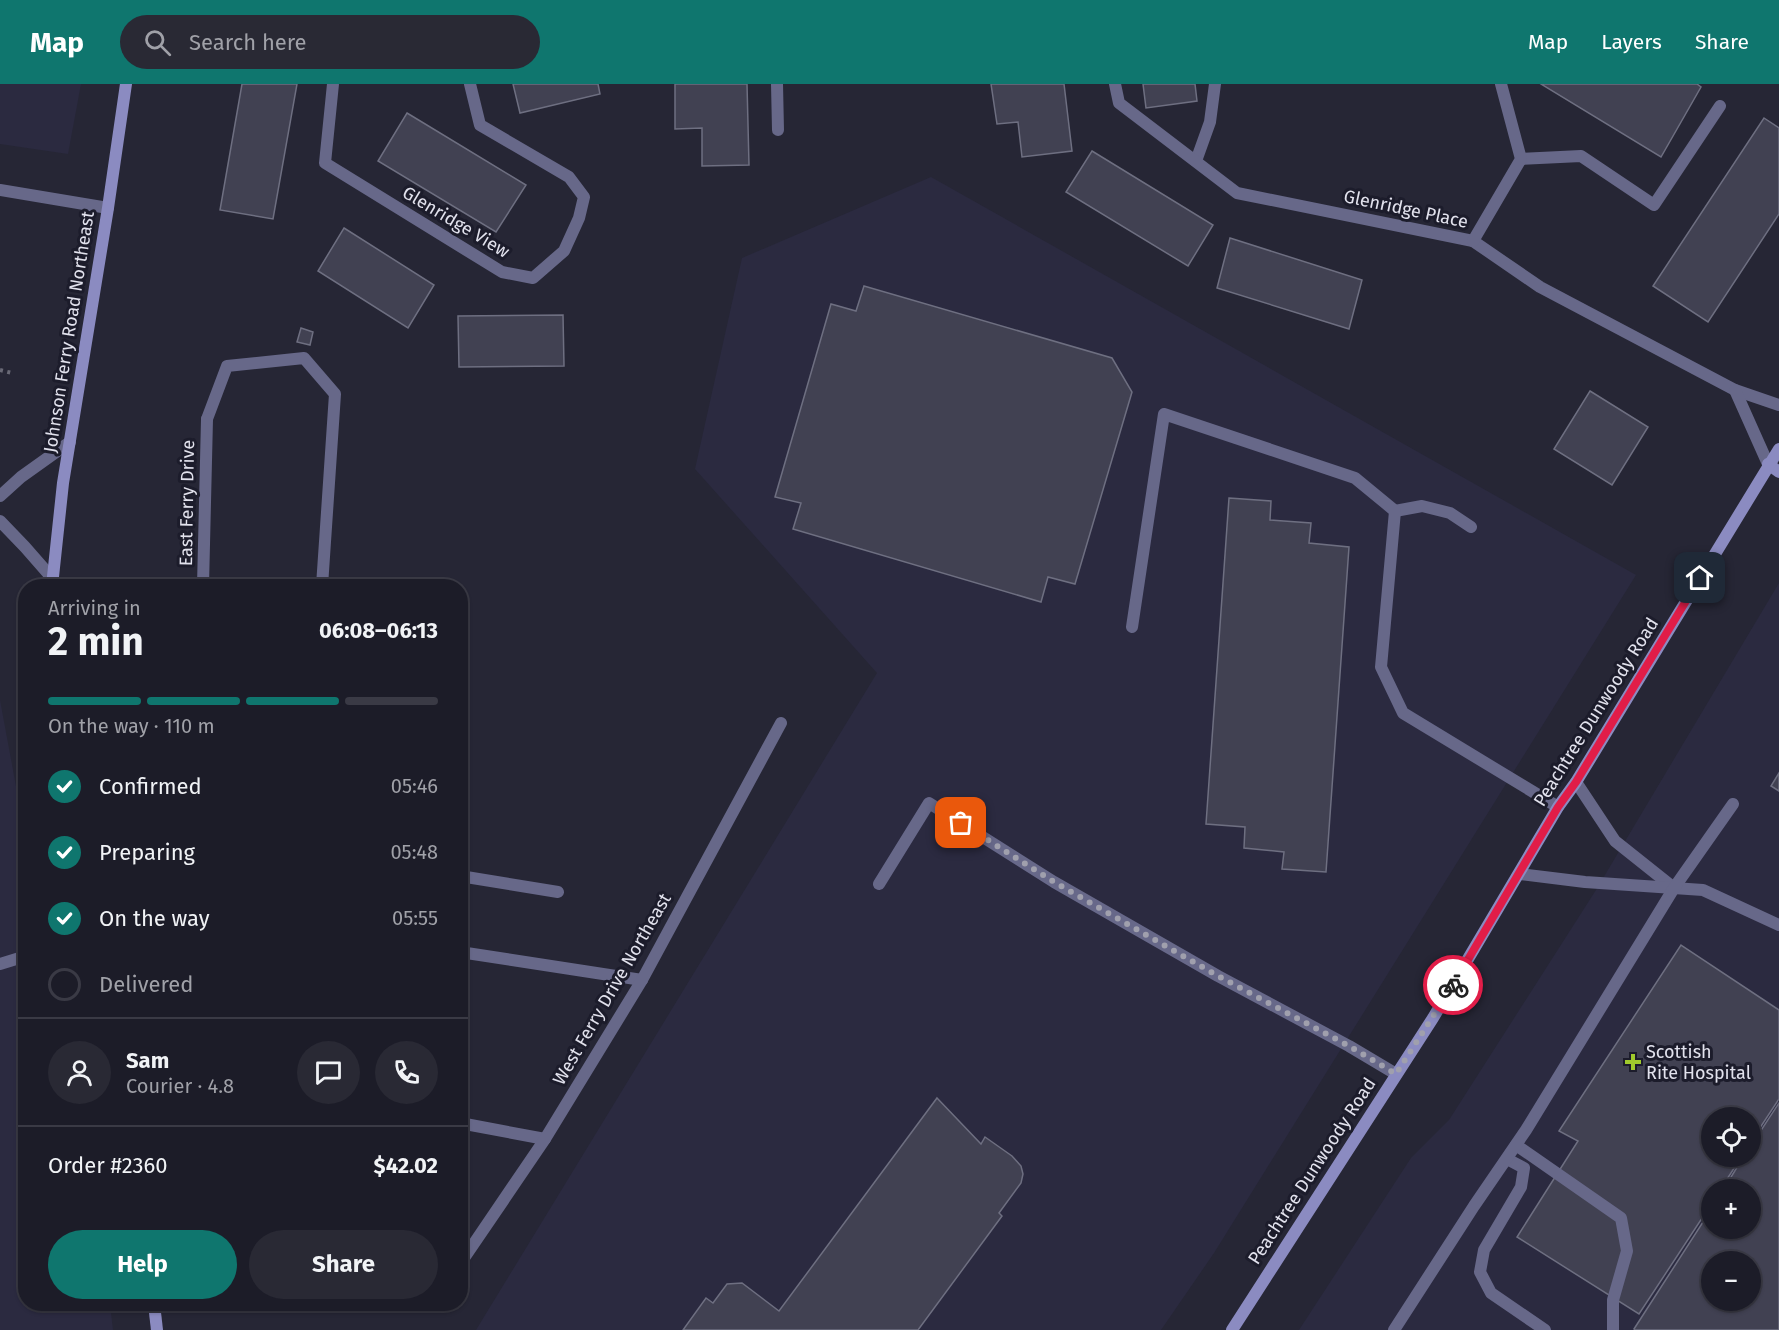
<!DOCTYPE html>
<meta charset="utf-8">
<style>
:root{--surface:#1c1c28;--page:#292934;--text:#f1f3f6;--muted:#a0a1a8;--line:#3a3a45;--accent:#0f766e}
body{margin:0;font-family:"Fira Sans",sans-serif;background:var(--page);color:var(--text);height:100vh;display:flex;flex-direction:column;font-size:22px;white-space:nowrap}
*{box-sizing:border-box;margin:0}
p{font-size:20px;color:var(--muted)}
.icon{flex:none;width:33px;height:33px;fill:none;stroke:currentColor;stroke-width:2;stroke-linecap:round;stroke-linejoin:round}
.map{position:relative;flex:1;overflow:hidden}
.details{position:absolute;left:18px;top:495px;width:450px;height:732px;display:flex;flex-direction:column;background:var(--surface);border-radius:24px;box-shadow:0 2px 4px #0004,0 0 0 2px var(--line)}
.details>*{flex:none}
.controls{position:absolute;left:1701px;top:1023px;display:grid;gap:12px}
.controls a{display:grid;place-items:center;width:60px;height:60px;border-radius:50%;background:var(--surface);box-shadow:0 2px 4px #0004,0 0 0 2px var(--line);font-size:30px}
.pin{position:absolute;display:grid;place-items:center;width:51px;height:51px;color:#fff;margin:-26px;border-radius:12px;box-shadow:0 3px 9px #0006}
.courier{position:absolute;display:grid;place-items:center;width:60px;height:60px;margin:-30px;border:4px solid #e11d48;border-radius:50%;background:#fff;color:#222;box-shadow:0 2px 8px #0007}
.headline em{font-style:normal;font-weight:700}
.headline div{display:flex;flex-direction:column-reverse}
.headline{display:flex;align-items:center;justify-content:space-between;height:102px;padding:0 30px}
h1{font-size:39px;font-weight:700;line-height:45px}
.bar{display:grid;grid-template-columns:repeat(4,1fr);gap:9px 6px;align-content:center;height:72px;padding:0 30px}
.bar i{height:8px;border-radius:4px;background:var(--line)}
.bar .on{background:var(--accent)}
.bar p{grid-column:span 4}
.line{display:flex;align-items:center;gap:15px;padding:0 30px;border-top:2px solid var(--line)}
.line div{flex:1}
.round{display:grid;place-items:center;flex:none;width:63px;height:63px;border-radius:32px;background:var(--page)}
ol{padding:0 30px;list-style:none}
li{display:flex;align-items:center;gap:18px;height:66px}
li p{margin-inline-start:auto}
li .icon{padding:6px;border-radius:50%;background:var(--accent);color:#fff;stroke-width:4}
li:last-child{color:var(--muted)}
li i{width:33px;height:33px;border:3px solid var(--line);border-radius:50%}
.cta{display:flex;gap:12px;margin-top:auto;padding:12px 30px}
.cta a{flex:1;height:69px;border-radius:36px;background:var(--accent);color:#fff;font-size:24px;font-weight:700;line-height:69px;text-align:center}
.cta a+a{background:var(--page);color:var(--text)}
header{display:flex;align-items:center;gap:36px;box-sizing:border-box;height:84px;padding:0 30px;background:var(--accent);color:#fff}
header strong{font-size:28px}
nav{display:flex;gap:33px;margin-inline-start:auto;font-size:21px}
.search{width:420px;height:54px;background:var(--page);display:flex;align-items:center;gap:15px;box-sizing:border-box;padding:0 21px;border-radius:33px;color:var(--muted);font-size:22px}
.map>svg:first-child{display:block}
</style>
<header>
<strong>Map</strong>
<div class="search"><svg class="icon" aria-label="search" viewBox="0 0 24 24"><circle cx="10" cy="10" r="6"/><path d="M15 15l6 6"/></svg>Search here</div>
<nav><a>Map</a><a>Layers</a><a>Share</a></nav>
</header>
<div class="map">
<svg width="1779" height="1246" viewBox="0 0 1779 1246">
<rect width="100%" height="100%" fill="#262635"/>
<g fill="#2b2a40" fill-rule="evenodd">
<polygon points="0,0 81,0 68,70 0,60"/>
<polygon points="931,93 1636,491 1214,1169 1161,1246 476,1246 877,589 695,385 742,174"/>
<path d="M 1779,499 L 1779,1246 L 1299,1246 L 1411,1074 L 1449,1036 L 1596,806 ZM 1712,1034 L 1750,1034 L 1750,1072 L 1712,1072 ZM 1712,1106 L 1750,1106 L 1750,1144 L 1712,1144 ZM 1712,1178 L 1750,1178 L 1750,1216 L 1712,1216 Z"/>
<polygon points="0,616 26,756 26,1220 110,1220 113,1246 0,1246"/>
</g>
<g fill="#414152" stroke="#6e6f81" stroke-width="1.5" fill-rule="evenodd">
<polygon points="242,0 297,0 273,135 220,126"/>
<polygon points="513,0 598,0 600,10 520,29"/>
<polygon points="675,0 747,0 749,81 702,82 702,44 675,45"/>
<polygon points="991,0 1064,0 1072,67 1022,73 1018,38 997,40"/>
<polygon points="1143,0 1195,0 1197,17 1146,24"/>
<polygon points="1541,0 1697,0 1701,3 1661,73"/>
<polygon points="407,29 526,101 496,148 378,77"/>
<polygon points="1764,34 1779,44 1779,130 1708,238 1653,202"/>
<polygon points="1092,67 1213,141 1188,182 1066,108"/>
<polygon points="344,144 434,201 408,244 318,187"/>
<polygon points="1230,154 1362,196 1349,245 1217,204"/>
<polygon points="864,202 1112,274 1132,308 1075,500 1048,493 1041,518 793,445 801,419 775,413 831,220 856,227"/>
<polygon points="563,231 564,282 459,283 458,232"/>
<polygon points="301,244 313,248 310,261 297,258"/>
<polygon points="1590,307 1648,343 1612,401 1554,365"/>
<polygon points="1229,414 1271,417 1270,436 1311,439 1309,459 1349,463 1326,788 1282,785 1284,768 1244,764 1245,743 1206,740"/>
<polygon points="1779,689 1779,707 1771,702"/>
<polygon points="1681,861 1779,926 1779,1015 1750,1059 1750,1034 1712,1034 1712,1072 1742,1072 1720,1106 1712,1106 1712,1119 1639,1230 1517,1153 1578,1057 1559,1047"/>
<polygon points="937,1014 981,1060 985,1053 1012,1072 1021,1082 1023,1090 1021,1099 999,1129 1002,1132 918,1246 683,1246 706,1214 713,1219 727,1200 742,1199 779,1227"/>
<path d="M 1779,1019 L 1779,1246 L 1635,1246 L 1634,1245 L 1712,1124 L 1712,1144 L 1750,1144 L 1750,1106 L 1723,1106 L 1744,1072 L 1750,1072 L 1750,1063 ZM 1712,1178 L 1750,1178 L 1750,1216 L 1712,1216 Z"/>
</g>
<g fill="none" stroke-linecap="round" stroke-linejoin="round">
<polyline stroke="#696976" stroke-width="4" stroke-dasharray="3 4.5" stroke-linecap="butt" points="0,286 12,289"/>
<g stroke="#676889" stroke-width="12">
<polyline points="1196,77 1210,38 1215,0"/>
<polyline points="207,335 227,282 304,274 335,310 322,502"/>
<polyline points="0,412 21,393 70,358"/>
<polyline points="1395,427 1422,422 1450,429 1471,443"/>
<polyline points="0,437 25,463 53,495"/>
<polyline points="1132,543 1164,330 1355,394 1395,427 1381,583 1403,629 1558,723"/>
<polyline points="1576,698 1615,757 1674,804"/>
<polyline points="1520,790 1585,798 1703,806 1779,841"/>
<polyline points="879,800 929,719 1054,798 1218,892 1349,962 1396,990"/>
<polyline points="0,880 26,872"/>
<polyline points="1516,1061 1621,1134 1627,1167 1613,1216 1613,1246"/>
<polyline points="1507,1075 1524,1084 1521,1103 1484,1166 1480,1188 1491,1209 1545,1246"/>
<polyline points="1394,1246 1474,1122 1526,1046 1674,804 1733,720"/>
</g>
<g stroke="#676889" stroke-width="12">
<polyline points="333,0 325,79 502,188 533,194 564,167 579,134 584,113 569,93 480,41 470,0"/>
<polyline points="777,0 778,46"/>
<polyline points="1115,0 1119,19 1237,109 1473,157 1540,203 1735,306 1779,321"/>
<polyline points="1521,75 1581,72 1654,121 1720,22"/>
<polyline points="0,106 108,124"/>
<polyline points="1473,157 1521,75 1501,0"/>
<polyline points="1735,306 1768,380"/>
<polyline points="203,502 207,335"/>
<polyline points="460,792 558,808"/>
<polyline points="460,868 642,896"/>
<polyline points="460,1039 545,1055"/>
<polyline points="460,1180 545,1055 642,896 781,639"/>
</g>
<g stroke="#8b8bc1" stroke-width="12">
<polyline points="1768,380 1779,388"/>
<polyline points="52,502 63,399 108,124 126,0"/>
<polyline points="154,1220 157,1246"/>
<polyline points="1232,1246 1433,934 1558,723 1576,698 1779,365"/>
</g>
</g>
<g fill="none" stroke-linecap="round" stroke-linejoin="round">
<polyline stroke="#a0a0ad" stroke-width="6" stroke-dasharray="0 10.8" points="961,739 1054,798 1218,892 1349,962 1396,990 1453,901"/>
<polyline stroke="#e11d48" stroke-width="8" points="1453,901 1558,723 1576,698 1700,494"/>
</g>
<path fill="#a0ca2c" stroke="#1c1c2b" stroke-width="2" d="M1630 969h6v6h6v6h-6v6h-6v-6h-6v-6h6z"/>
<g text-anchor="middle" dominant-baseline="central" stroke-width="6" stroke-linejoin="round" paint-order="stroke">
<g font-size="18" fill="#e2e2ed" stroke="#1c1c2b">
<text transform="translate(1406 125) rotate(12)">Glenridge Place</text>
<text transform="translate(456 138) rotate(31)">Glenridge View</text>
<text transform="translate(69 248) rotate(-81)">Johnson Ferry Road Northeast</text>
<text transform="translate(187 419) rotate(-89)">East Ferry Drive</text>
<text transform="translate(1596 628) rotate(-58)">Peachtree Dunwoody Road</text>
<text transform="translate(612 905) rotate(-60)">West Ferry Drive Northeast</text>
<text transform="translate(1312 1087) rotate(-57)">Peachtree Dunwoody Road</text>
</g>
<g font-size="18" fill="#e2e2ed" stroke="#1c1c2b" text-anchor="start">
<text x="1646" y="968">Scottish<tspan x="1646" dy="21">Rite Hospital</tspan></text>
</g>
</g>
</svg>
<div class="controls">
<a><svg class="icon" aria-label="locate" viewBox="0 0 24 24"><circle cx="12" cy="12" r="6"/><path d="M12 2v4M12 18v4M2 12h4M18 12h4"/></svg></a>
<a>+</a>
<a>−</a>
</div>
<div class="pin" style="left:961px;top:739px;background:#ea580c"><svg class="icon" aria-label="bag" viewBox="0 0 24 24"><path d="M5 8h14l-1 12H6zM9 8a3 3 0 0 1 6 0"/></svg></div>
<div class="pin" style="left:1700px;top:494px;background:#1f2937"><svg class="icon" aria-label="home" viewBox="0 0 24 24"><path d="M3 11l9-7 9 7M6 9v11h12V9"/></svg></div>
<div class="courier" style="left:1453px;top:901px"><svg class="icon" aria-label="bike" viewBox="0 0 24 24"><circle cx="6" cy="16" r="4"/><circle cx="18" cy="16" r="4"/><path d="M6 16l4-8h5l3 8M10 8l3 8H6M13 5h3"/></svg></div>
<section class="details">
<div class="headline"><div><h1>2 min</h1><p>Arriving in</p></div><em>06:08–06:13</em></div>
<div class="bar"><i class="on"></i><i class="on"></i><i class="on"></i><i></i><p>On the way · 110 m</p></div>
<ol>
<li><svg class="icon" aria-label="check" viewBox="0 0 24 24"><path d="M5 12l5 5 9-10"/></svg>Confirmed<p>05:46</p></li>
<li><svg class="icon" aria-label="check" viewBox="0 0 24 24"><path d="M5 12l5 5 9-10"/></svg>Preparing<p>05:48</p></li>
<li><svg class="icon" aria-label="check" viewBox="0 0 24 24"><path d="M5 12l5 5 9-10"/></svg>On the way<p>05:55</p></li>
<li><i></i>Delivered</li>
</ol>
<div class="line" style="height:108px"><a class="round"><svg class="icon" aria-label="person" viewBox="0 0 24 24"><circle cx="12" cy="8" r="4"/><path d="M4 21q1-7 8-7t8 7"/></svg></a><div><b>Sam</b><p>Courier · 4.8</p></div><a class="round"><svg class="icon" aria-label="chat" viewBox="0 0 24 24"><path d="M4 5h16v11H9l-5 4z"/></svg></a><a class="round"><svg class="icon" aria-label="phone" viewBox="0 0 24 24"><path d="M5 4h4l2 5-3 2q2 4 5 5l2-3 5 2v4C11 20 4 13 5 4z"/></svg></a></div>
<div class="line" style="height:78px"><div>Order #2360</div><b>$42.02</b></div>
<div class="cta"><a>Help</a><a>Share</a></div>
</section>
</div>
